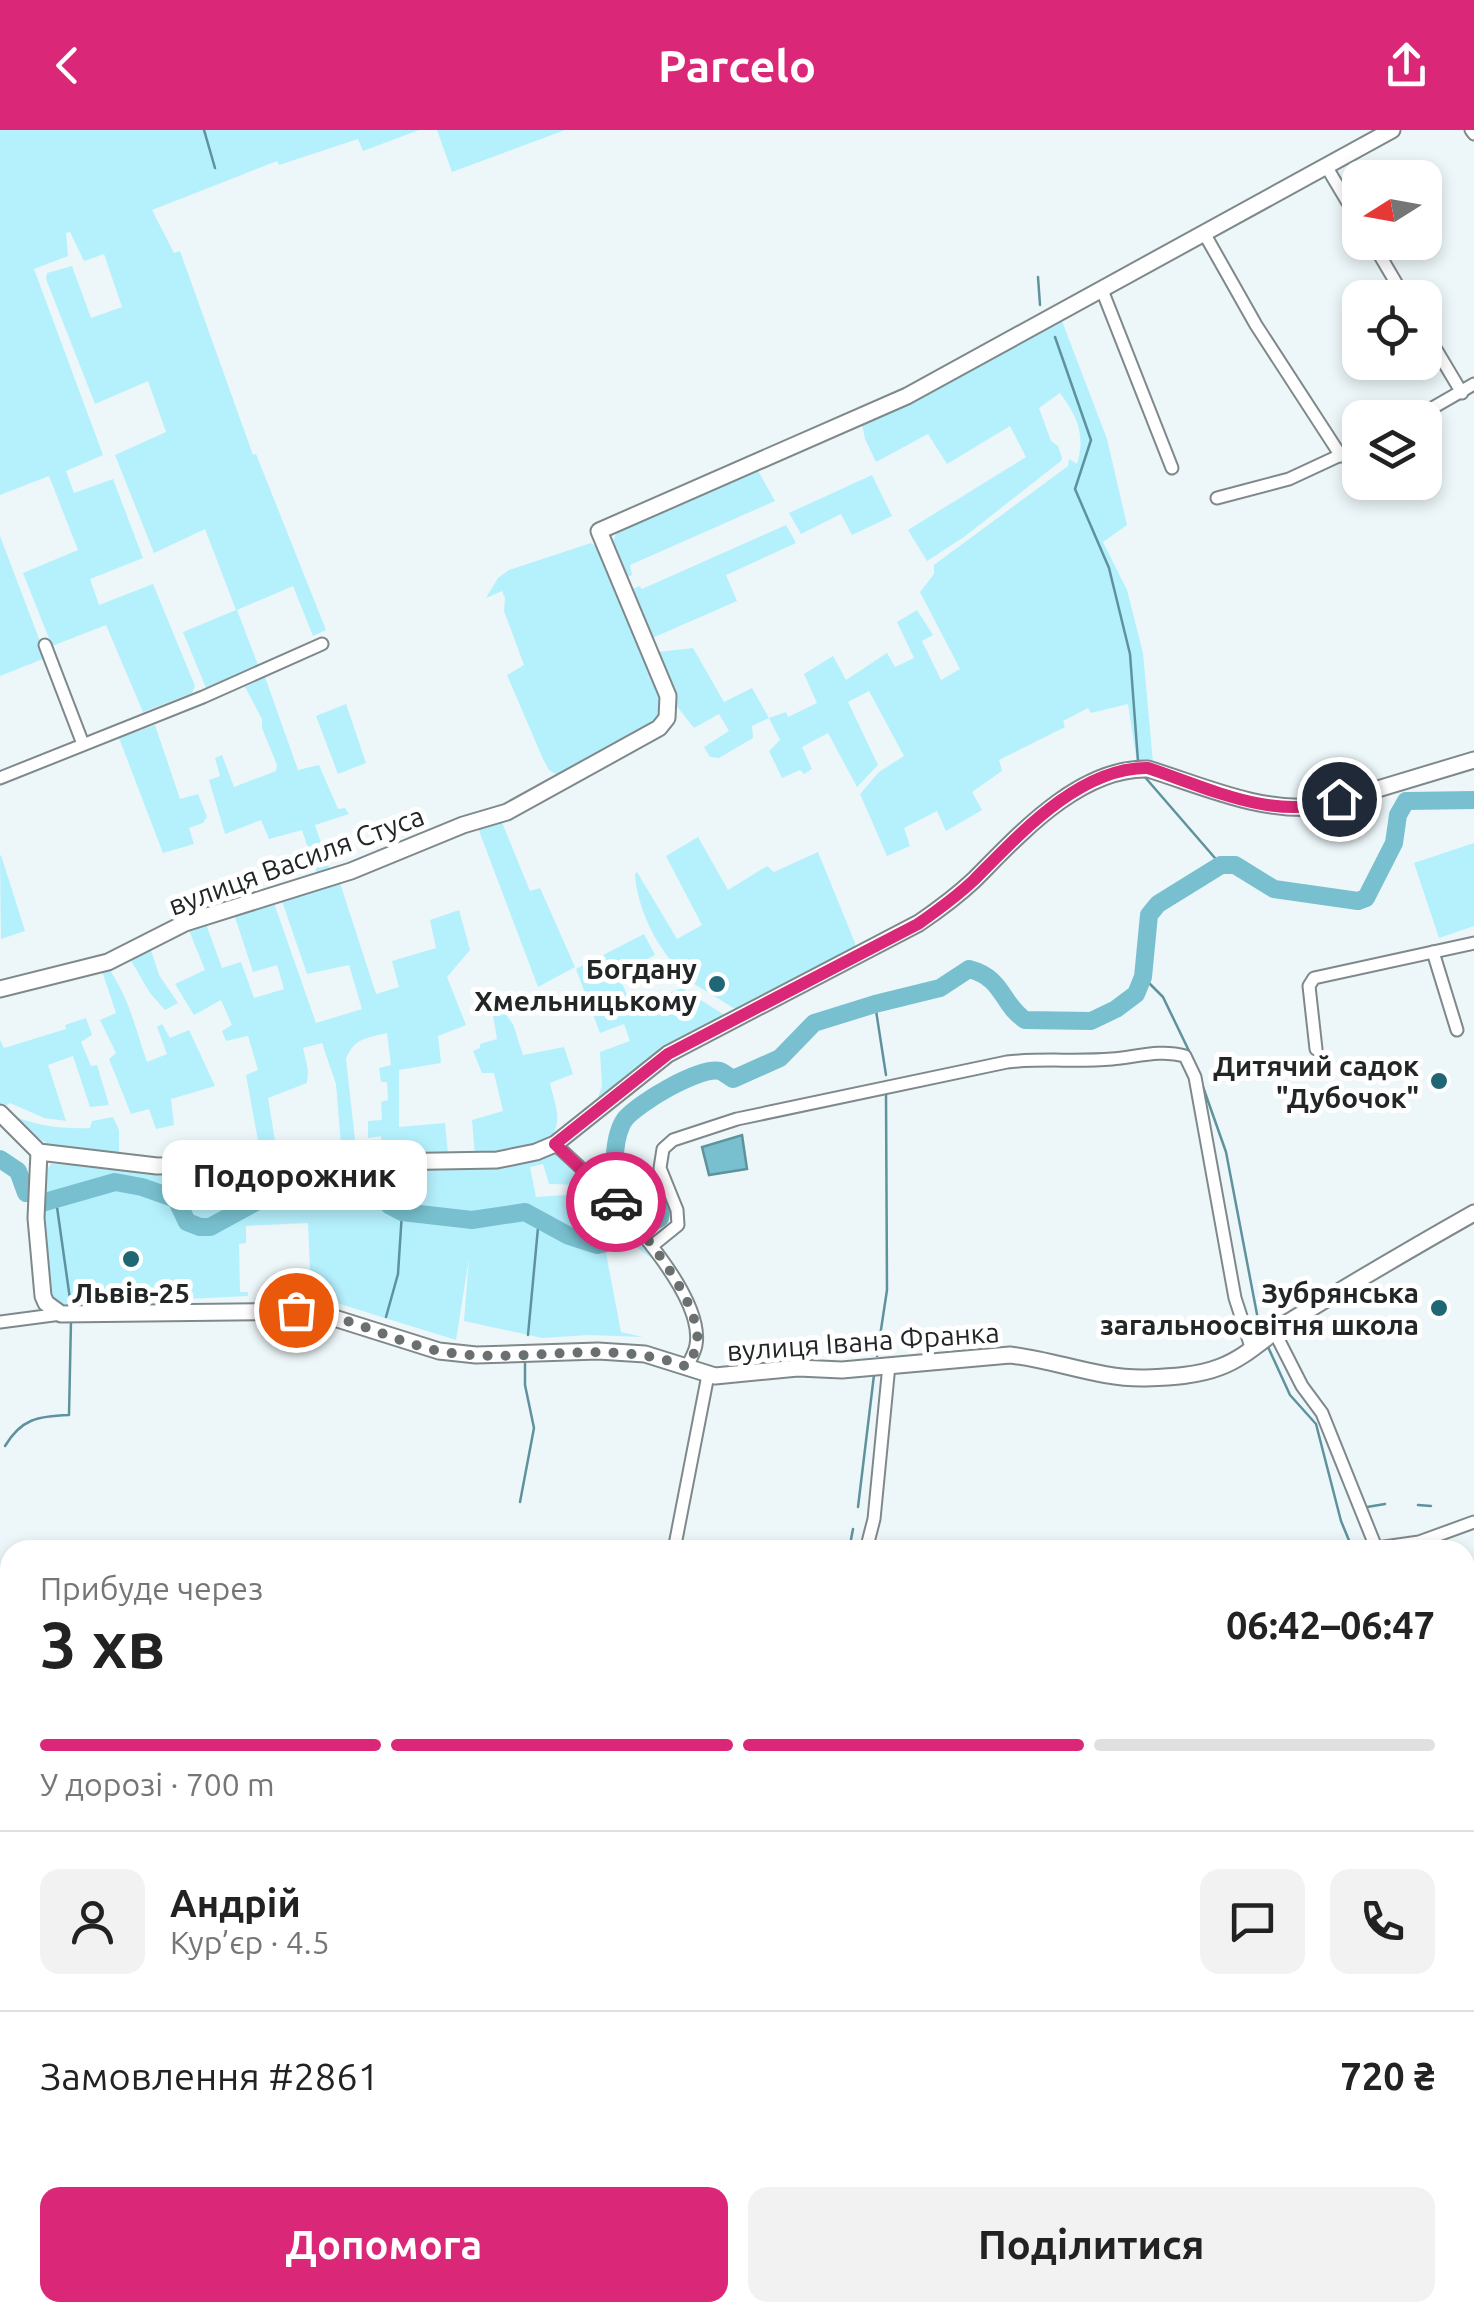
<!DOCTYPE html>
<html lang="uk">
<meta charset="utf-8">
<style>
:root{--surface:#fff;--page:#f2f2f2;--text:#222;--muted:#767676;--line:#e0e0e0;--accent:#db2777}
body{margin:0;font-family:Ubuntu,sans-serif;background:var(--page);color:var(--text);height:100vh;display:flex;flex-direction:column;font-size:38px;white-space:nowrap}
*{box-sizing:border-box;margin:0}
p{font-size:32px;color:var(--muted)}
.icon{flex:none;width:55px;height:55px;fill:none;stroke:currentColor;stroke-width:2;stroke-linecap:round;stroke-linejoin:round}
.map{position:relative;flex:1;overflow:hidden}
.drawer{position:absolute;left:0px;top:1410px;width:1475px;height:782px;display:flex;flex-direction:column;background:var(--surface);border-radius:30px 30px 0 0;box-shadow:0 5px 15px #0003}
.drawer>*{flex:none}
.needle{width:65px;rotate:259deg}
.buttons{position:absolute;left:1342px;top:30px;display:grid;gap:20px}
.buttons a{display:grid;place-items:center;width:100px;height:100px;border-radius:20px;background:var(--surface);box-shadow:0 5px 15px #0003;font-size:50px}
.pin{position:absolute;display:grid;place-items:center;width:85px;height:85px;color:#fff;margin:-42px;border:5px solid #fff;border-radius:50%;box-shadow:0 2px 10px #0007}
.courier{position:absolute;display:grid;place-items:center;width:100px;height:100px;margin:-50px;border:8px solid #db2777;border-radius:50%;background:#fff;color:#222;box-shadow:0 2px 12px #0007}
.bubble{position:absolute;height:70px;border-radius:20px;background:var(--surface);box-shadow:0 5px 15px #0003;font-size:32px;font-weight:700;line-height:70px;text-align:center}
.head em{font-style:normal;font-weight:700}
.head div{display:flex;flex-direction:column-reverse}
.head{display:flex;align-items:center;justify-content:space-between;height:170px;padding:0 40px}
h1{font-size:65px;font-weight:700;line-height:75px}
.bar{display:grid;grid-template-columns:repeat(4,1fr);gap:15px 10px;align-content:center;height:120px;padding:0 40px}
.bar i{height:12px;border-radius:8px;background:var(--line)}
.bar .active{background:var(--accent)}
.bar p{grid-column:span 4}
.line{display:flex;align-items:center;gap:25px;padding:0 40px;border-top:2px solid var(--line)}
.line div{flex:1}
.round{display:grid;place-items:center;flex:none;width:105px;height:105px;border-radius:20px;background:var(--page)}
.cta{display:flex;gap:20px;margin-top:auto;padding:20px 40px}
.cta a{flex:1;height:115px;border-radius:20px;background:var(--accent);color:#fff;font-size:40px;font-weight:700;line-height:115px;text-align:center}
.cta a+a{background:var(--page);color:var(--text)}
header{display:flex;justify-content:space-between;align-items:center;height:130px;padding:0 40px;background:var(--accent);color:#fff;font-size:45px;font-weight:700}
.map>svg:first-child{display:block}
</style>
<header><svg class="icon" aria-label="back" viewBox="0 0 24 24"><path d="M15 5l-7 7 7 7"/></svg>Parcelo<svg class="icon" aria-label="share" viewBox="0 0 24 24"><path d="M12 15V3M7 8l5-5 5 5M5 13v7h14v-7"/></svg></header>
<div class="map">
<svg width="1474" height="2192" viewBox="0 0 1474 2192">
<rect width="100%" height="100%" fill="#edf7f9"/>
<g fill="#b5f0fd">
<polygon points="0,0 419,0 363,21 358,9 279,35 277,31 152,80 174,123 180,121 253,325 256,324 326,500 313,506 293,456 237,480 258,535 206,558 183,502 236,480 205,399 154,423 115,325 166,302 148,251 95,274 46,149 47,143 72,136 91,188 122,177 104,124 84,131 70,102 66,103 68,126 34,139 103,325 66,341 74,363 113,349 143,428 90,449 99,475 153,454 195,556 192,563 143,582 106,495 52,516 23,443 78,420 49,346 0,365"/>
<polygon points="437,0 565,0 452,42"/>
<path d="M 1062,191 L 1107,309 L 1127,395 L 1103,412 L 1127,460 L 1143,523 L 1153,632 L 1137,633 L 1128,574 L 1091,583 L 1088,578 L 1063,591 L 1065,597 L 999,630 L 1002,641 L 972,662 L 982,680 L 946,701 L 937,681 L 904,698 L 910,716 L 887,726 L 860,664 L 879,642 L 904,626 L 869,561 L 848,572 L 878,635 L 857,657 L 828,603 L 802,617 L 812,639 L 804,644 L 800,640 L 782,648 L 769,621 L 780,610 L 769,588 L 752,596 L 753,608 L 719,628 L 710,627 L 704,617 L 729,601 L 719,584 L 694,598 L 675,574 L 658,522 L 693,518 L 724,572 L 752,558 L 769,588 L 786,582 L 788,587 L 817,573 L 804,544 L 833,526 L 846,550 L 887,523 L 895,537 L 914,528 L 897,492 L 917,480 L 933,505 L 922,511 L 941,550 L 960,539 L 920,462 L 934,444 L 934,435 L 1068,336 L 1069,329 L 1077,334 C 1086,305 1077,286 1060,263 L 1039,278 L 1051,311 L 1058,316 L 1062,328 L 1061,331 L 964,407 L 927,431 L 908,400 L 1026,327 L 1010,296 L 947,334 L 928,304 L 876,332 L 865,309 L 862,294 Z"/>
<polygon points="757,339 775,371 630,435 632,445 625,448 611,415 618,400"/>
<polygon points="872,345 892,386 852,405 841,384 801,404 789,383"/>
<polygon points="786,395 796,413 726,445 737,471 650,509 631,460 639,456 642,459"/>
<polygon points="0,406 44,522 43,529 0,546"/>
<polygon points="591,413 601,420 664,576 656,594 561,647 549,640 543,629 507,545 524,535 504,481 505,468 502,461 486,468 498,448 509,440"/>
<polygon points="265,547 298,640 319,635 338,679 345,678 349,684 315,695 330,740 317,744 302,700 269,709 261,690 225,704 209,650 220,646 215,628 222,625 234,657 276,641 277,635 262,598 262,589 245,557"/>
<polygon points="346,574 366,633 338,644 316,586"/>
<polygon points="155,595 180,669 198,664 207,687 203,693 189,698 194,714 163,723 119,608"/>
<polygon points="501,690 530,761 540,758 575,837 538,857 478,698"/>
<path d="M 698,707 L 728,760 L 767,736 L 774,742 L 818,722 L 855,813 L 855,821 L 743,878 L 735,879 L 691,852 L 693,850 C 662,831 637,781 635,744 L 637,742 L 677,809 L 702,795 L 666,726 Z"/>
<polygon points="1474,713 1474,796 1439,808 1414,733"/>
<polygon points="1,725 25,801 1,809 0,726"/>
<path d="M 337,752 L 340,753 L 376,864 L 399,857 L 392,831 L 436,818 L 430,790 L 459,780 L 470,820 L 447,847 L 466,895 L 438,906 L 441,933 L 399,940 L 399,997 L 445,993 L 448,1024 L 369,1027 L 369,1022 L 382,1020 L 381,1006 L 368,1008 L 368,991 L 382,990 L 381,972 L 388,970 L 387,952 L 381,952 L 379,938 L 391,935 L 387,903 C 367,908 354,908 346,929 L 356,1019 L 354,1025 L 342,1026 L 336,954 L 322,913 L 303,918 L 308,940 L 307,953 L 268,968 L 277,1023 L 295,1023 L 295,1027 L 261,1027 L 246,945 L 258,940 L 248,906 L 226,911 L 222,901 L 232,895 L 221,870 L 194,885 L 175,854 L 205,840 L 188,798 L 205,791 L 222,838 L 241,832 L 254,868 L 284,859 L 277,835 L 253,842 L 234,784 L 274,773 L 316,893 L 362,879 L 349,835 L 307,844 L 282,771 L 283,768 Z"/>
<polygon points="644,804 655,825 642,832 645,842 622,854 633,877 682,858 726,886 600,973 597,971 602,956 600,922 630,911 624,894 600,903 576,839"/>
<polygon points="150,817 159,845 178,873 165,880 150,863 130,829"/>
<path d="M 109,839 C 130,870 135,898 147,932 L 167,924 L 157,897 L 162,894 L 170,908 L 189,900 L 215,956 L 171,969 L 174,995 L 156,999 L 149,979 L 131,984 L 109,929 L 116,923 L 100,890 L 116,883 L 102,841 Z"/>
<path d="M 497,873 L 513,894 L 523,925 L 564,917 L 573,944 L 550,953 C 552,964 559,981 557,992 C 553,1027 501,1022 475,1026 L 472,990 L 503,981 L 494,943 L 482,943 L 473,921 L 480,918 L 480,914 L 497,909 L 491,874 Z"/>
<polygon points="86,888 92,905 81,912 91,936 97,935 109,975 90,977 73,926 48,935 66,991 44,988 10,973 3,978 0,975 0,910 4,918 66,899 65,895"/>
<path d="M 8,983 C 32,996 63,999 90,998 L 92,991 L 113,987 L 119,1000 L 119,1028 L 61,1022 L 30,1003 Z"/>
<path d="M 551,1021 L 560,1024 L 588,1050 L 584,1055 L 549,1054 L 543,1034 L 530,1037 L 536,1067 L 580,1064 L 592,1056 L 656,1126 L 655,1131 L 634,1115 L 606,1123 L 621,1202 L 643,1207 L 589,1205 L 542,1208 L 464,1191 L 469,1128 L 456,1210 L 311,1165 L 308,1093 L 246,1096 L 246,1113 L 239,1114 L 240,1162 L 248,1162 L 248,1166 L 85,1174 L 65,1178 L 50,1165 C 46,1135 30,1057 51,1034 L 149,1038 Z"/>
<polygon points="0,1679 10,1685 10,2182 468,2183 465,2192 0,2192"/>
</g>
<polygon fill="#78c0cf" stroke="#5e929d" stroke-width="2.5" points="742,1005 747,1039 709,1045 702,1017"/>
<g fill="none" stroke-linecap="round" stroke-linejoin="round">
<g stroke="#5e929d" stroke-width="2.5">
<polyline points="204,0 215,38"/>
<polyline points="1038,147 1040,175"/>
<polyline points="1055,207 1091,310 1075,359 1109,438 1130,524 1138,631"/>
<polyline points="1144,646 1221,735"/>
<polyline points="1143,847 1163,867 1190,923"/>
<polyline points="875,874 886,945"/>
<polyline points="1202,954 1226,1022 1260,1200"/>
<polyline points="56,1070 71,1176"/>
<polyline points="386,1187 398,1144 402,1082"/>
<polyline points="528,1205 539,1087"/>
<polyline points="1268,1217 1290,1265 1316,1294 1341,1391 1353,1420"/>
<polyline points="877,1226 887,1160 886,964"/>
<path d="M 5,1316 C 21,1289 38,1286 69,1285 L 71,1190"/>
<polyline points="520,1372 534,1298 525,1255 525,1230"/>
<polyline points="1418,1375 1431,1376"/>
<polyline points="858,1377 874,1245"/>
<polyline points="1367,1377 1385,1374"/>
<polyline points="849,1420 853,1399"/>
<polyline points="1465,1695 1474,1714"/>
<polyline points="854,2192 856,2182"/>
</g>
<g stroke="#78c0cf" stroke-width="18">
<polyline points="0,1029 18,1041 26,1063"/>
<path d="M 45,1072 L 115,1052 L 142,1057 L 176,1069 L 187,1092 L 200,1097 L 210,1097 L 276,1061 L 298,1055 L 312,1053 L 378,1063 L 389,1075 L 402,1082 L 472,1090 L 525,1082 L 569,1106 L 597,1115 L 625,1108 L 660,1088 L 661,1081 L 658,1075 L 626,1065 L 617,1058 C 612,1041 614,1004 625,989 C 638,973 700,936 720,941 C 723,942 731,948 733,949 L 780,928 L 814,893 L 875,874 L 940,858 L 969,839 C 1004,848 1001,874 1025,890 L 1091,891 L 1116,879 L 1136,864 L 1143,847 L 1149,785 L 1158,774 L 1221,735 L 1235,735 L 1274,759 L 1358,771 L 1366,768 L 1394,713 L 1398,685 L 1406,671 L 1474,670"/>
</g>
<defs>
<g id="street">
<polyline points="1471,0 1474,4"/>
<polyline points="1326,36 1360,93"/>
<polyline points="1204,103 1256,195 1341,326"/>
<polyline points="1372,112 1405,168"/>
<polyline points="1102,160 1172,338"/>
<polyline points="1425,201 1462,263"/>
<polyline points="1415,288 1474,254"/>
<polyline points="1217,368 1289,349 1360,316"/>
<polyline points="45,515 83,614"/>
<polyline points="0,648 203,567 322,514"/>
<polyline points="1433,822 1457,900"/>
<polyline points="1316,919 1309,856 1314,848 1474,813"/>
<path d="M 555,1014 C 595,1050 706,1158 696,1215 C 695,1222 690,1230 687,1237"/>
<path d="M 652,1116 L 678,1095 L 677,1080 L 660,1038 L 663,1019 L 673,1010 L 737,989 L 1007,932 C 1042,928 1077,932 1112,929 C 1136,927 1161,919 1185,926 L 1195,947 L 1235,1168 L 1252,1220"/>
<polyline points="0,1192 61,1184"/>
<polyline points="1274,1201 1302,1256 1322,1283 1377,1420"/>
<polyline points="1377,1418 1419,1412 1474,1392"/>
<polyline points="674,1420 708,1245"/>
<polyline points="866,1420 874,1389 889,1235"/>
<polyline points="943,1420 944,1419"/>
<polyline points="1465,1827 1474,1844"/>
<polyline points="878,2192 880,2182"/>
</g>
<g id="secondary">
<polyline points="0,859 108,832 185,793 351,741 463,695 507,682 659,598 667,588 668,566 599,401 907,266 1392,0"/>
<path d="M 0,983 L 39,1022 L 157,1036 L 497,1030 L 536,1022 L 555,1014 L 668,924 L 919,793 C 938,780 957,766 974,750 C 1018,706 1079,637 1148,639 C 1203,656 1259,682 1318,677 L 1474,630"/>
<path d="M 39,1022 L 36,1088 L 43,1166 L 46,1173 L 61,1184 L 312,1181 L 439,1221 L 476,1225 L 598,1221 L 645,1224 L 715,1246 L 798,1238 L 842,1240 L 1010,1225 C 1056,1230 1099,1249 1145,1248 C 1170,1247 1197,1246 1220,1237 C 1247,1227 1266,1206 1290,1191 C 1351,1154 1412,1118 1474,1083"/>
</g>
</defs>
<use href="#street" stroke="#7f888a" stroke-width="15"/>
<use href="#secondary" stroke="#7f888a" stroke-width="19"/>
<use href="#street" stroke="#fff" stroke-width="11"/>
<use href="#secondary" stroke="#fff" stroke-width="15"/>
</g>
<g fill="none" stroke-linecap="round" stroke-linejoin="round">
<path stroke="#6a6f70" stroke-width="10" stroke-dasharray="0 18" d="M 296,1180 C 350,1184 398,1216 451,1223 C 530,1234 611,1207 687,1237 C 690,1230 696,1221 697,1215 C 703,1174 642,1100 616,1072"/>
<path stroke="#db2777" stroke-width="12" d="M 616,1072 L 555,1014 L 668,924 L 918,794 C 938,780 957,766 974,750 C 1018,706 1079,637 1148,638 C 1208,658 1277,693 1339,669"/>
</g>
<g fill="#1f6775" stroke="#fff" stroke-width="4">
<circle cx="717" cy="854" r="10"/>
<circle cx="1439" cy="951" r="10"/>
<circle cx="131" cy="1129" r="10"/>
<circle cx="1439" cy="1178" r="10"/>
</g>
<g text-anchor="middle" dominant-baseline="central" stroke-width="10" stroke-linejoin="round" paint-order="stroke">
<g font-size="28" fill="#232627" stroke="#fff">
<text transform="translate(296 730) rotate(-20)">вулиця Василя Стуса</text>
<text transform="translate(863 1211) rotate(-4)">вулиця Івана Франка</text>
</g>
<g font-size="28" font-weight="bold" fill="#232627" stroke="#fff" text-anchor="end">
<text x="697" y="838">Богдану<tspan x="697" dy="32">Хмельницькому</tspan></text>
<text x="1419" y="935">Дитячий садок<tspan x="1419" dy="32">"Дубочок"</tspan></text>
<text x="131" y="1162" text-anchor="middle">Львів-25</text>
<text x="1419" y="1162">Зубрянська<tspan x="1419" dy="32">загальноосвітня школа</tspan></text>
</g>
</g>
</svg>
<div class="buttons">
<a><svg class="needle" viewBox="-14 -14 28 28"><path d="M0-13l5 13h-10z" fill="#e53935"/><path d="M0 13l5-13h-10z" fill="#767676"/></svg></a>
<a><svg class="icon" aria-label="locate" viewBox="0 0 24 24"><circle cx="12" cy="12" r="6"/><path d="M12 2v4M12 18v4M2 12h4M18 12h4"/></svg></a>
<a><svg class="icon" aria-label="layers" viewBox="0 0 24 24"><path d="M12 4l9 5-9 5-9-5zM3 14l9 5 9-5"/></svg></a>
</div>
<div class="pin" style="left:296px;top:1180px;background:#ea580c"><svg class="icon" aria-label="bag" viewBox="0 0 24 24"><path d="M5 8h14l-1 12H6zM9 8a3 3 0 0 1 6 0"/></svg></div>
<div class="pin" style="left:1339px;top:669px;background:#1f2937"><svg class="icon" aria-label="home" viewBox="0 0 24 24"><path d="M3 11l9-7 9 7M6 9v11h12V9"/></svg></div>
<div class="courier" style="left:616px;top:1072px"><svg class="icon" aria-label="car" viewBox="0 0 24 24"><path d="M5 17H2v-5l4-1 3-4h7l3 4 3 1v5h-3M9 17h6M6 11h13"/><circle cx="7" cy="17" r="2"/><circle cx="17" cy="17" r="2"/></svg></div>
<div class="bubble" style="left:162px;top:1010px;width:265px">Подорожник</div>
<section class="drawer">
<div class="head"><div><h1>3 хв</h1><p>Прибуде через</p></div><em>06:42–06:47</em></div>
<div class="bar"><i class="active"></i><i class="active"></i><i class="active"></i><i></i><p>У дорозі · 700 m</p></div>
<div class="line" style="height:180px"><a class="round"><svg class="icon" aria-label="person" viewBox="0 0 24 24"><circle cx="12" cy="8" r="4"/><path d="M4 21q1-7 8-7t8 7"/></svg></a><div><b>Андрій</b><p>Кур’єр · 4.5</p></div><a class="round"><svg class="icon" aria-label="chat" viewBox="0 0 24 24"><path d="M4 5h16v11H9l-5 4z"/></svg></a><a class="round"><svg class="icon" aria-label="phone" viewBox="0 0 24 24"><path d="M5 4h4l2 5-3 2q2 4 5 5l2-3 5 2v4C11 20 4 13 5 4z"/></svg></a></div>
<div class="line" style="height:130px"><div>Замовлення #2861</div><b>720 ₴</b></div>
<div class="cta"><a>Допомога</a><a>Поділитися</a></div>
</section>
</div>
